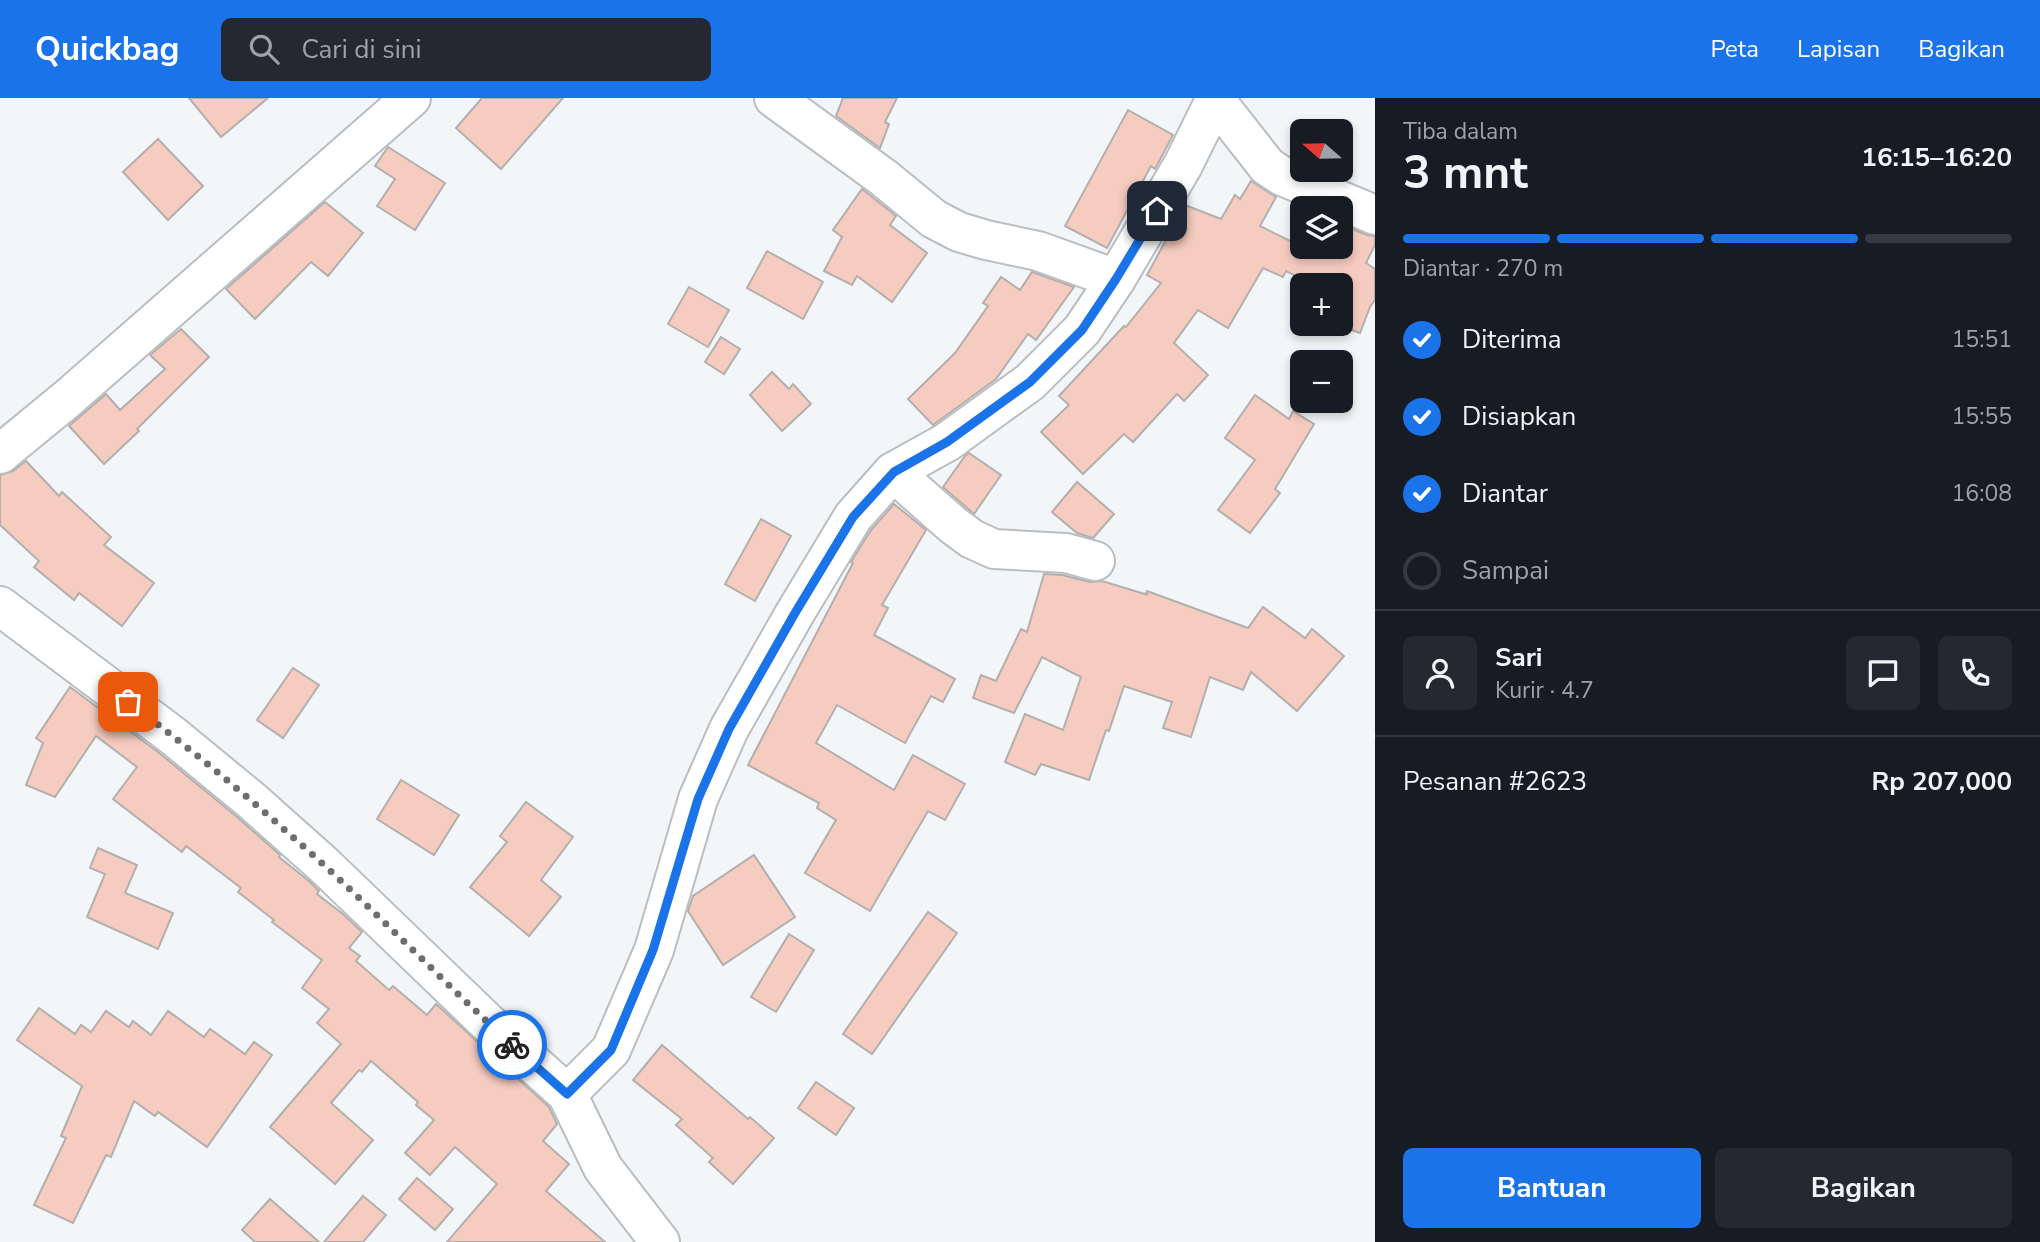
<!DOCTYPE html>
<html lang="id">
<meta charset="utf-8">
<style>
:root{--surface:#171b24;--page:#242831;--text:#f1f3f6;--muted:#9ea1a6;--line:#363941;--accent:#1a73e8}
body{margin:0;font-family:"Nunito Sans",sans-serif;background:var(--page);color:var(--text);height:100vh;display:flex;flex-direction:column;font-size:26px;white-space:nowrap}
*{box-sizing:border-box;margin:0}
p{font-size:23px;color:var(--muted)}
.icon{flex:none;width:38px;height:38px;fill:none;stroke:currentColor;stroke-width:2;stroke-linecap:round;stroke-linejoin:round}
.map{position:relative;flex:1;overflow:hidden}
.sheet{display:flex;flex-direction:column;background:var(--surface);width:665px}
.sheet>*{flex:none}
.needle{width:46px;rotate:290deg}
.controls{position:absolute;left:1290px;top:21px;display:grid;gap:14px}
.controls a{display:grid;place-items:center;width:63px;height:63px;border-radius:10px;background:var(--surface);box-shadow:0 4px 10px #0003;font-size:35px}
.pin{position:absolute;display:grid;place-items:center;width:60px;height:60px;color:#fff;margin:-30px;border-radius:14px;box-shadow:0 4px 10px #0006}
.courier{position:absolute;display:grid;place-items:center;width:70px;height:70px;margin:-35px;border:5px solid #1a73e8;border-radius:50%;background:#fff;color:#222;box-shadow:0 2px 9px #0007}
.headline em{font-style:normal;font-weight:700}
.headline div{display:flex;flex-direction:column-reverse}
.headline{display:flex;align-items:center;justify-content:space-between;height:119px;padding:0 28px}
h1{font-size:46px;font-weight:700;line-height:52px}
.bar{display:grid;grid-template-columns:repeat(4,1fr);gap:10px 7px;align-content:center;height:84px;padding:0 28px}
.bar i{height:9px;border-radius:5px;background:var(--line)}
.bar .on{background:var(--accent)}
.bar p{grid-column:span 4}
.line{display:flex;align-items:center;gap:18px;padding:0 28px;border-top:2px solid var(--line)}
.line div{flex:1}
.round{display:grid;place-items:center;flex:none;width:74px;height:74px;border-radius:10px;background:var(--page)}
ol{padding:0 28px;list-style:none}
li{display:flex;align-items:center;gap:21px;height:77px}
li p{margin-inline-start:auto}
li .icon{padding:7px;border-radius:50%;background:var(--accent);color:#fff;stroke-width:4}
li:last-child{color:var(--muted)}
li i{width:38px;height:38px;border:4px solid var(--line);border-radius:50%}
.primary-button{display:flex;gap:14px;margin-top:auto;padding:14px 28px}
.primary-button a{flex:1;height:80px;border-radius:10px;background:var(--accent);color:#fff;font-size:28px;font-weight:700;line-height:80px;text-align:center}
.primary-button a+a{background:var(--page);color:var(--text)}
header{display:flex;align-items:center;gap:42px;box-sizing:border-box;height:98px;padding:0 35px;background:var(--accent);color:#fff}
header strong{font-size:33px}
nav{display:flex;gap:38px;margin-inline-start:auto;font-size:24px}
.search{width:490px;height:63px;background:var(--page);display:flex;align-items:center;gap:18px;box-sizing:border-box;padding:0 24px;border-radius:10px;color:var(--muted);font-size:26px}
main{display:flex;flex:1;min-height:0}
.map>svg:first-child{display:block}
</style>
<header>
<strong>Quickbag</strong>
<div class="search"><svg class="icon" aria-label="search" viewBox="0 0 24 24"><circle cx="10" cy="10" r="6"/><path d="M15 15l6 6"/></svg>Cari di sini</div>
<nav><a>Peta</a><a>Lapisan</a><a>Bagikan</a></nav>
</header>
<main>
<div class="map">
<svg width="1375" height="1144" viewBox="0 0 1375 1144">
<rect width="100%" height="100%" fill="#f3f6f9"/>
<g fill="#f7ccc0" stroke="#b3afad" stroke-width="2">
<polygon points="189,0 268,0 221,39"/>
<polygon points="482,0 563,0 501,71 456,30"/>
<polygon points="843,0 897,0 885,24 889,26 880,50 836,18"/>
<polygon points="1128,12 1173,37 1155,71 1151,68 1107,150 1065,128"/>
<polygon points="158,41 203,88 168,122 123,74"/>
<polygon points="388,49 445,85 415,132 377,108 395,81 375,68"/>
<polygon points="1251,83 1276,99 1260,128 1302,149 1324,158 1328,149 1340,149 1340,126 1367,137 1375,138 1375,147 1366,165 1375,171 1375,202 1370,209 1360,235 1340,228 1340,187 1314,187 1286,173 1283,179 1263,170 1228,230 1198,212 1174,245 1208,277 1184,303 1177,296 1133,344 1124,336 1083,376 1041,334 1069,307 1059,298 1124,228 1126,229 1161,185 1147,177 1185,107 1221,121 1235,97 1240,101"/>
<polygon points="862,91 896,118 890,127 927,155 892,204 857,178 852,187 824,173 842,139 833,132"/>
<polygon points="325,104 363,135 328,178 311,164 255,221 226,191"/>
<polygon points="767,153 823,184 803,221 747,190"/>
<polygon points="1032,174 1074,189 1036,242 1028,236 996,281 933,327 908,301 955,255 988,208 983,205 1001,179 1020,192"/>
<polygon points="689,189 729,212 708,249 668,226"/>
<polygon points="181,231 209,259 137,331 139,333 104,366 69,328 106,296 120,312 165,271 150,257"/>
<polygon points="721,239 740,251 724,276 705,264"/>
<polygon points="772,274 789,291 793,286 811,306 782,333 750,297"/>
<polygon points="1255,297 1289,321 1293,313 1314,326 1275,391 1280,395 1250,435 1218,412 1255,362 1225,340"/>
<polygon points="969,355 1001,377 974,416 943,389 965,358"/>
<polygon points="26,363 59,398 62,394 111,439 104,447 154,485 122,528 79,495 74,502 34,469 39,463 0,427 0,377 13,373"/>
<polygon points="1077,384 1114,416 1093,440 1077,435 1052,414"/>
<polygon points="894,406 926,432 882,507 888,510 874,537 955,581 943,604 931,598 905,645 837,607 816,645 894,692 913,657 965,686 945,722 928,713 870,813 805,775 836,722 817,710 819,705 748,667 853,465 851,464 871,432"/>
<polygon points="761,421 791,438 755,503 725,486"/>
<polygon points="1044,476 1062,477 1090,484 1102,483 1148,497 1146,495 1147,493 1248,530 1263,509 1305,540 1312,531 1344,558 1297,613 1251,574 1243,592 1210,579 1191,639 1163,630 1172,604 1124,588 1109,633 1106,632 1089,682 1041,666 1035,677 1005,664 1025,616 1063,632 1081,579 1042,559 1014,615 973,600 981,577 996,583 1021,531 1027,534"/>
<polygon points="293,570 319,587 283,640 257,622"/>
<polygon points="70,589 158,654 237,719 280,757 279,759 310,784 319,793 317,796 343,816 362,834 349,850 360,858 356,863 389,892 393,888 427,917 436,906 549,1009 557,1026 543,1043 569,1066 546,1093 605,1144 447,1144 497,1086 455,1049 430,1077 405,1055 434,1022 416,1007 418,1004 371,963 362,974 359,972 331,1005 373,1042 335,1086 270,1029 341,946 317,925 329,911 302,890 322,862 272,824 274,822 238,794 241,790 186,748 182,754 113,701 137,669 96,638 55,699 26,687 43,645 36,640"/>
<polygon points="401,682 459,717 434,757 377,721"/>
<polygon points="526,704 573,739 541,782 561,799 529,838 470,789 507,744 500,738"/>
<polygon points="98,750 137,767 125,795 173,815 158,851 87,819 105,776 90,770"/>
<polygon points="754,757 795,819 723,867 688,813 693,798"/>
<polygon points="928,814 957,835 872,956 843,936"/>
<polygon points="789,836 814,852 776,914 751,899"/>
<polygon points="39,910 75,936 81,927 91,934 106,913 129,929 133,923 151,937 168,913 204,939 210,931 245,956 254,944 272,957 207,1049 158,1014 155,1018 134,1003 111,1059 106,1057 73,1125 34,1107 66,1040 61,1038 82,988 17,942"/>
<polygon points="662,947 748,1021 750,1019 774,1040 733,1086 709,1064 713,1060 676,1027 682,1021 633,982"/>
<polygon points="816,984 854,1010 836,1037 798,1010"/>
<polygon points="417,1080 453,1111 435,1132 399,1101"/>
<polygon points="363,1098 386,1117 363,1144 324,1144"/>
<polygon points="270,1101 319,1144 255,1144 242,1132"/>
</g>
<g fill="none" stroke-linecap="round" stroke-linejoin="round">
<defs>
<g id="minor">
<polyline points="774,0 884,80 934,121 959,134 986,142 1038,153 1116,181"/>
<polyline points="1216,3 1267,68 1282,78 1375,117"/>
<polyline points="0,356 67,301 411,0"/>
<polyline points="893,374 953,427 972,441 994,451 1066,455 1095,463"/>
<polyline points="567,996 611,952 654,852 698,701 729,631 795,515 853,419 893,374 947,344 1030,284 1082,232 1116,181 1183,67 1216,0"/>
</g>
<polyline id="major" points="0,508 172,637 251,702 325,768 489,926 567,996 603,1070 660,1144"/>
</defs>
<use href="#minor" stroke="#bbbec1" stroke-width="42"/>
<use href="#major" stroke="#bbbec1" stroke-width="42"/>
<use href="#minor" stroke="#fff" stroke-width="38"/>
<use href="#major" stroke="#fff" stroke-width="38"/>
</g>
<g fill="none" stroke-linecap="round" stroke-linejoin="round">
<path stroke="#6c6e70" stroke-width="7" stroke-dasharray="0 12.6" d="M 128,604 C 197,655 261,710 324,767 C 388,826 448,888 512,947"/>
<polyline stroke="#1a73e8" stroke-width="9" points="512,947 567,996 611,952 653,852 698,701 729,631 795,515 853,419 894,374 947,344 1030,284 1082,232 1116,181 1157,113"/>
</g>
</svg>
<div class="controls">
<a><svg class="needle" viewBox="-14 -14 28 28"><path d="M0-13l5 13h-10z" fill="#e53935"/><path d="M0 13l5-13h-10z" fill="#9ea1a6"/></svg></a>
<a><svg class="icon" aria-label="layers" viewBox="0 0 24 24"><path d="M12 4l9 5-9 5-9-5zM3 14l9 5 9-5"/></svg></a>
<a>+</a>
<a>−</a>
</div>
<div class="pin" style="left:128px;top:604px;background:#ea580c"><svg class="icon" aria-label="bag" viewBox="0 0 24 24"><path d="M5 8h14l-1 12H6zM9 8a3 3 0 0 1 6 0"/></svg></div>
<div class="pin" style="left:1157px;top:113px;background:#1f2937"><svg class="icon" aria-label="home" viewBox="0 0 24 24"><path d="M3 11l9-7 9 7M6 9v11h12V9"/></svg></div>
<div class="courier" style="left:512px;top:947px"><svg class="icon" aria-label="bike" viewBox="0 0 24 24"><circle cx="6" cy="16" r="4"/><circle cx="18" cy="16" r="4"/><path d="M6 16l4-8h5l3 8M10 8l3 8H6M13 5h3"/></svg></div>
</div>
<section class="sheet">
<div class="headline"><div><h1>3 mnt</h1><p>Tiba dalam</p></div><em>16:15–16:20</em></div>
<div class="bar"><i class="on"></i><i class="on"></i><i class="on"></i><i></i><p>Diantar · 270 m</p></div>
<ol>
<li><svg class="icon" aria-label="check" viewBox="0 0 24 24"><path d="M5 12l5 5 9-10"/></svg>Diterima<p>15:51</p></li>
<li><svg class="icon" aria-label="check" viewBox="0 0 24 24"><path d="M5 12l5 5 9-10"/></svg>Disiapkan<p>15:55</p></li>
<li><svg class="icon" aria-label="check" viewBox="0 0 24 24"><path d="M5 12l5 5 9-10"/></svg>Diantar<p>16:08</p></li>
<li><i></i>Sampai</li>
</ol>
<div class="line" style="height:126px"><a class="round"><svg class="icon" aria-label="person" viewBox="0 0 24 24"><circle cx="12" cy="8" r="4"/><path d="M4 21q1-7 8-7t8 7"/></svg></a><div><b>Sari</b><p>Kurir · 4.7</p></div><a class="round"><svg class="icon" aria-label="chat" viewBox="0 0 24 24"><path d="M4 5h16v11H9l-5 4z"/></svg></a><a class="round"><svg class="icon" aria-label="phone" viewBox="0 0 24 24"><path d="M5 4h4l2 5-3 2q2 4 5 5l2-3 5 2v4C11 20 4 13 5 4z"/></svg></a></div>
<div class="line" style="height:91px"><div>Pesanan #2623</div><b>Rp 207,000</b></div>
<div class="primary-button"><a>Bantuan</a><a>Bagikan</a></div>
</section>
</main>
